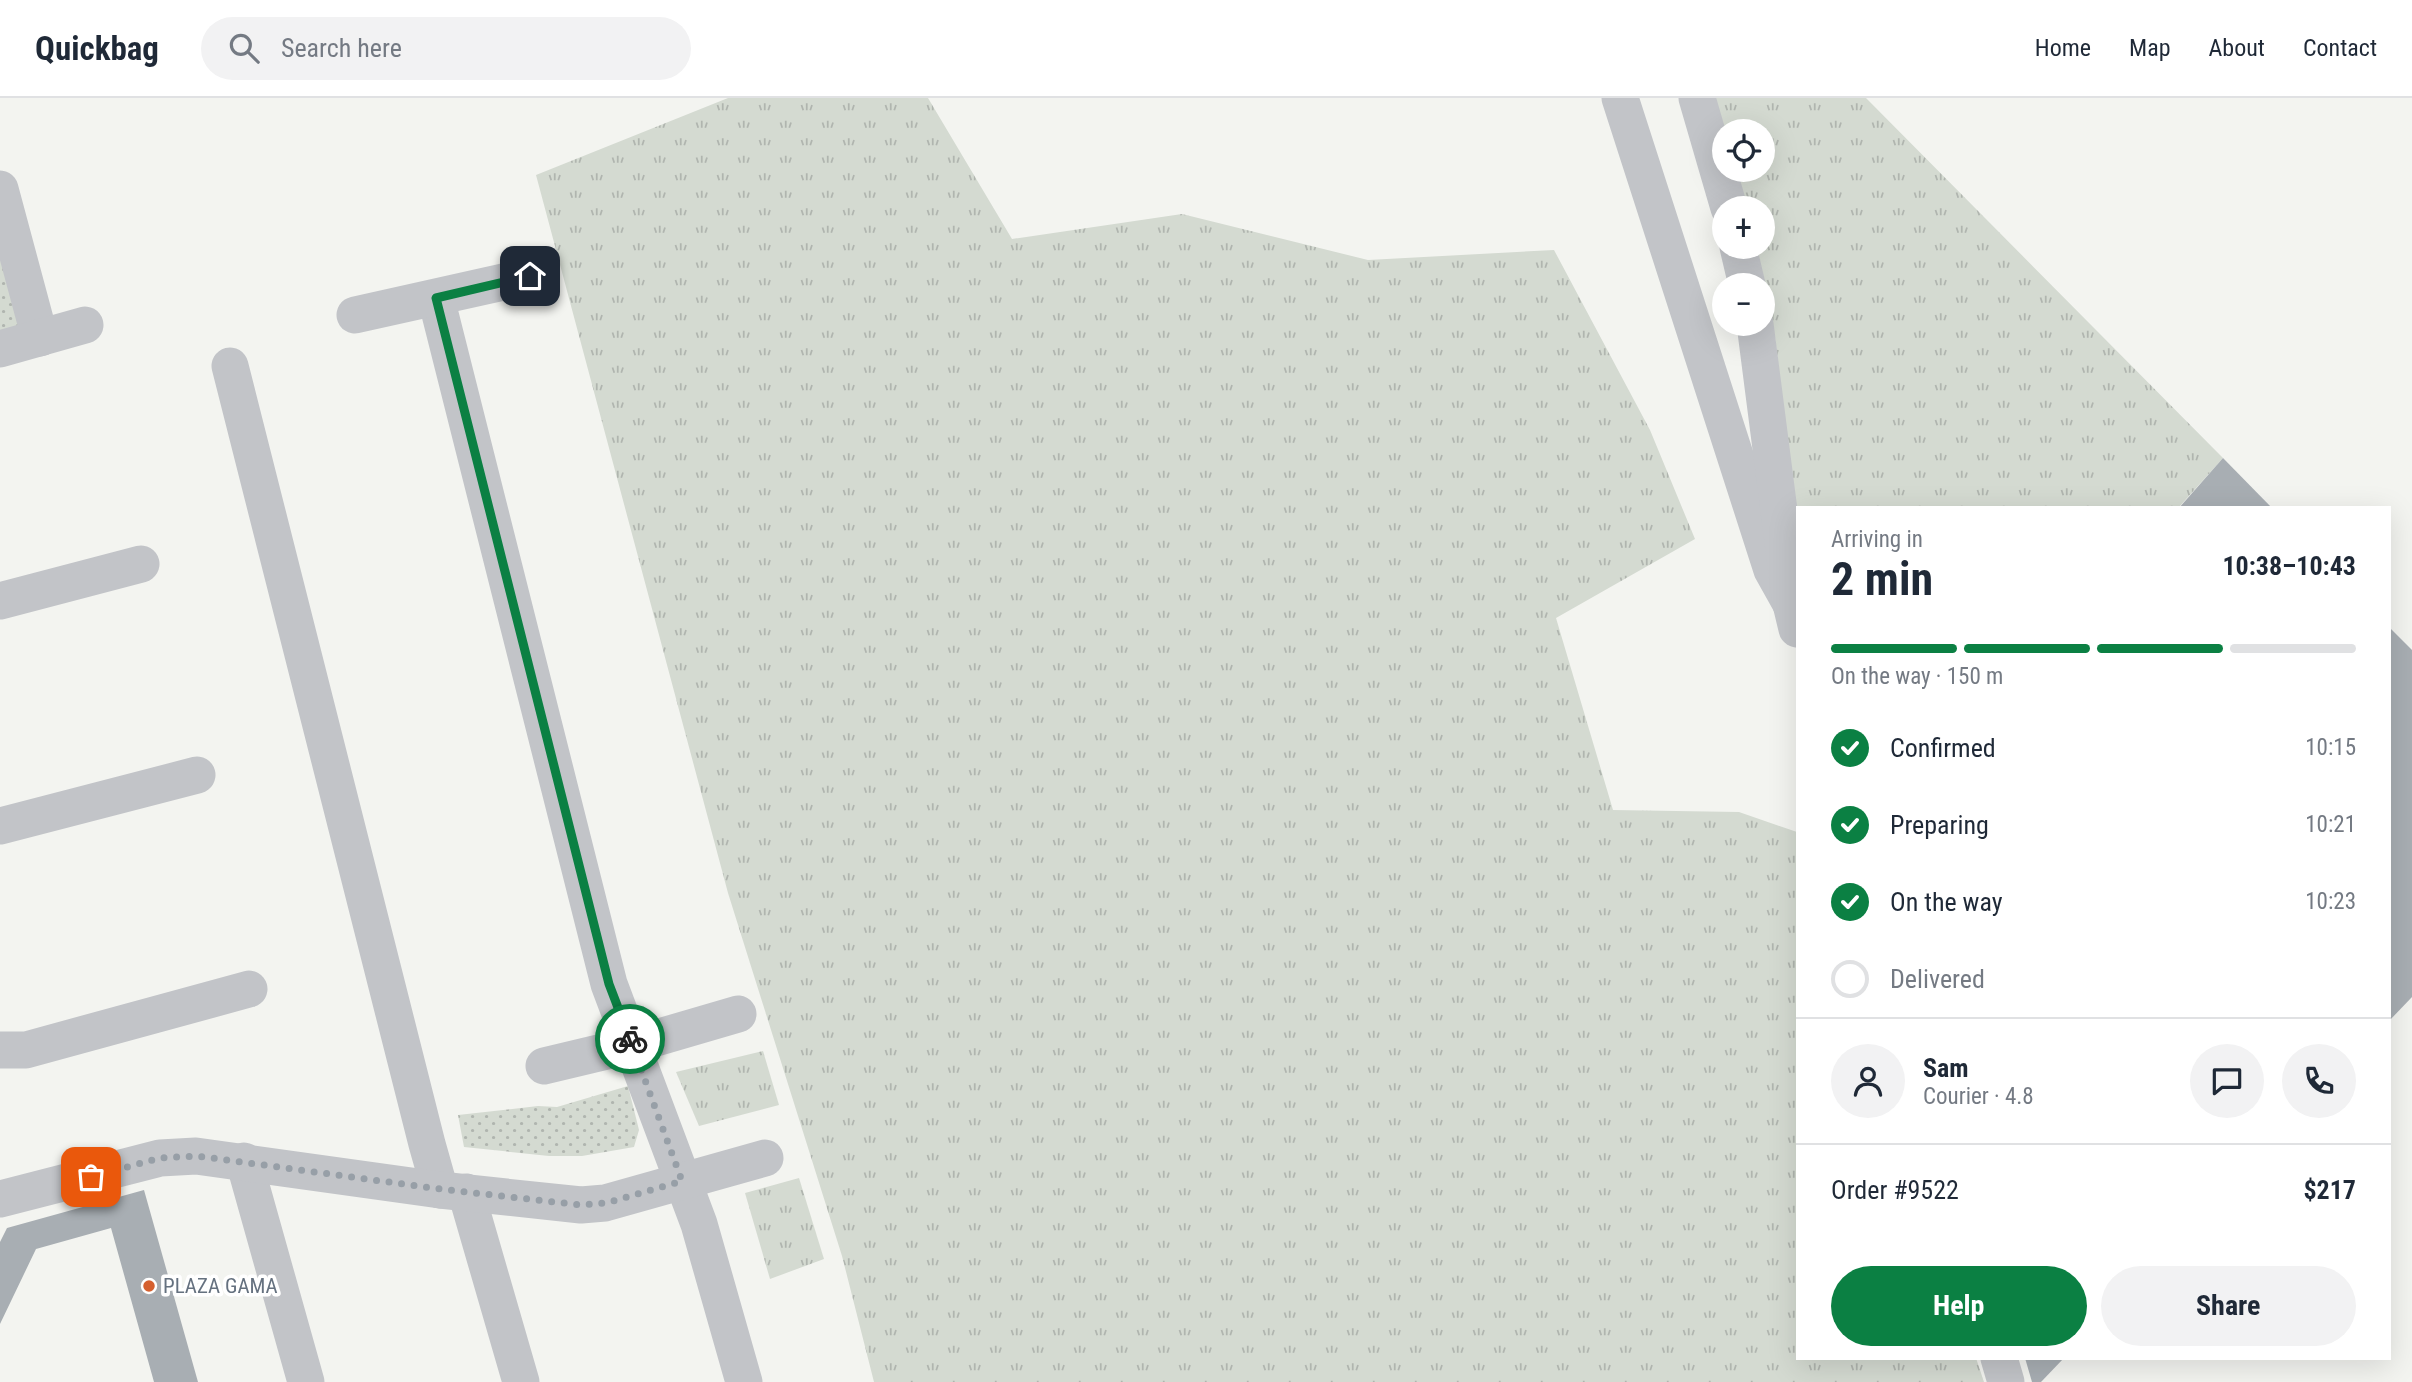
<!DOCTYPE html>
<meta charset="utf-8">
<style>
:root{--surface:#fff;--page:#f2f2f3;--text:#1f2937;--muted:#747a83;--line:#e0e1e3;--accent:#0b8043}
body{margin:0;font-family:"Roboto Condensed",sans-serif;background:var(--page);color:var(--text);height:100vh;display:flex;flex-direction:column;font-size:26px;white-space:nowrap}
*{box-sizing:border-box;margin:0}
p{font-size:23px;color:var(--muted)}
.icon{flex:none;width:38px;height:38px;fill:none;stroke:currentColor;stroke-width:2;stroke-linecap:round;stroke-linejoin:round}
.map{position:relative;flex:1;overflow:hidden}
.drawer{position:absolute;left:1796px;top:408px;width:595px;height:854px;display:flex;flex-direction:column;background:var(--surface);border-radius:0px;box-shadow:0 7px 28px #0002}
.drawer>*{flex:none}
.controls{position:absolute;left:1712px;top:21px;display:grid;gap:14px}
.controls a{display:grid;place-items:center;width:63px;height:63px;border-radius:50%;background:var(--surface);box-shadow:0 7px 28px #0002;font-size:35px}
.pin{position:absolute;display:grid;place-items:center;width:60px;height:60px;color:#fff;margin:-30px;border-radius:14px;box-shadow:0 4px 10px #0006}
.courier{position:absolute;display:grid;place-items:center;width:70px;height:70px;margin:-35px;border:5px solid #0b8043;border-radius:50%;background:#fff;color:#222;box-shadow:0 2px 9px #0007}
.overview em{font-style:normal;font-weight:700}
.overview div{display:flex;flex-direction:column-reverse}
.overview{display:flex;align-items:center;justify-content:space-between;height:119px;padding:0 35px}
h1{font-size:46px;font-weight:700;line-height:52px}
.bar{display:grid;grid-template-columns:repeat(4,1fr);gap:10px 7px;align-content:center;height:84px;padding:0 35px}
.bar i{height:9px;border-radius:5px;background:var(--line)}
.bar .active{background:var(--accent)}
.bar p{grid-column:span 4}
.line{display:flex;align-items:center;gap:18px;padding:0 35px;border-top:2px solid var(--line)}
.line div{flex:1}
.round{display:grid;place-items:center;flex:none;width:74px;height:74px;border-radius:37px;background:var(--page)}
ol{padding:0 35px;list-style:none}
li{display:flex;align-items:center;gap:21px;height:77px}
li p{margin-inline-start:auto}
li .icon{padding:7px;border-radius:50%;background:var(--accent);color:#fff;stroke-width:4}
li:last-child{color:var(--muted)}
li i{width:38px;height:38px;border:4px solid var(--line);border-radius:50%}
.primary-button{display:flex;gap:14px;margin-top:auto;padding:14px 35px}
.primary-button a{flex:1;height:80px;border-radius:42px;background:var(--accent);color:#fff;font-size:28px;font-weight:700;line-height:80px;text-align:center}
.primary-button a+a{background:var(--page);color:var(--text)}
header{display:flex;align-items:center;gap:42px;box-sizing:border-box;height:98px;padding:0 35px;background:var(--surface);border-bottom:2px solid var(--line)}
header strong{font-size:33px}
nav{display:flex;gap:38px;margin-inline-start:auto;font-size:24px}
.search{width:490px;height:63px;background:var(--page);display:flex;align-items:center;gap:18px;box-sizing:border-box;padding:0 24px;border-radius:38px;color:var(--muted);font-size:26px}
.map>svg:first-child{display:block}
</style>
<header>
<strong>Quickbag</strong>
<div class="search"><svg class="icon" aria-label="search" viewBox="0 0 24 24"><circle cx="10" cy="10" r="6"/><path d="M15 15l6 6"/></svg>Search here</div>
<nav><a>Home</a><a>Map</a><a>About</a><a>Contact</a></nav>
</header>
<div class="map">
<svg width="2412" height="1284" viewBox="0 0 2412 1284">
<defs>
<pattern id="grass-tufts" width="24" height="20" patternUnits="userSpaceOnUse" patternTransform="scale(1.75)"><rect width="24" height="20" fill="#d4dad1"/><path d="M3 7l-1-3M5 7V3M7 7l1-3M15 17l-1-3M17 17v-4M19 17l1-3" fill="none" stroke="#b0b5af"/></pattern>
<pattern id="park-dots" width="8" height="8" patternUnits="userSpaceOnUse" patternTransform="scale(1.75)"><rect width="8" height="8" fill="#d4dad1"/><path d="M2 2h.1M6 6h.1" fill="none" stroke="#b0b5af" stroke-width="1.8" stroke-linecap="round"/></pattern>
</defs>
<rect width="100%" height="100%" fill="#f3f4f0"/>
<g fill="url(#grass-tufts)">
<polygon points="728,0 928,0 1012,141 1182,116 1368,162 1554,152 1650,332 1695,441 1556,520 1613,712 1739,714 1797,734 1797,1260 1976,1260 1984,1284 874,1284 842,1158 728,795 536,77"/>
<polygon points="1713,0 1866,0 2223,360 2179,409 1797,410 1797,430 1775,239 1751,149 1762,149 1762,110 1741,110 1731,72 1762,72 1762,33 1724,33"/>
<polygon points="763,953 779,1007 699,1028 676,974"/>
<polygon points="799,1080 824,1161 770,1181 745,1095"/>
</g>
<g fill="url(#park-dots)">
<polygon points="0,153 23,235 0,242"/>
<polygon points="628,988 639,1032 634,1049 582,1058 549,1058 464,1049 458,1017 538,1008 557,1009"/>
</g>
<g fill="#a8aeb3">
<polygon points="2223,360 2272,410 2179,410"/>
<polygon points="2389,529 2412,552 2412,899 2389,923"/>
<polygon points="144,1092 198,1284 154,1284 111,1130 36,1151 0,1226 0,1144 7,1130"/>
<polygon points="2025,1260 2064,1260 2041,1284 2032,1284"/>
</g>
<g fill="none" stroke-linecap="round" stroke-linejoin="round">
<g stroke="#c2c4c8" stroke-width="37">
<polyline points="1620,0 1772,472 1791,506"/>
<polyline points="1697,0 1729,110"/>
<polyline points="0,91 40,240"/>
<polyline points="1738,149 1747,187"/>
<polyline points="436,200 609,886 699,1126 744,1284"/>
<polyline points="355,217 530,178"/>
<polyline points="1755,226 1791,506 1797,531"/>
<polyline points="0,251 85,227"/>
<polyline points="230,268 427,1046 440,1092"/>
<polyline points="0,503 141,466"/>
<polyline points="0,728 197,677"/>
<polyline points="0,952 26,952 249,891"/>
<polyline points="544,968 632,947 738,916"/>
<polyline points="244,1063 306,1284"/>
<polyline points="466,1094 521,1284"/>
<polyline points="0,1101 160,1060 196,1058 440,1092 581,1107 605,1105 765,1060"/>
<polyline points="1999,1260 2006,1284"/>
</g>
</g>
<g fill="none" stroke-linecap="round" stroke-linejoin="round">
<polyline stroke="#979fa7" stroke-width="7" stroke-dasharray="0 12.6" points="91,1079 160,1060 197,1058 440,1091 581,1107 606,1105 682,1083 630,941"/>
<polyline stroke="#0b8043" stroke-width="9" points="530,178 436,200 609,886 630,941"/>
</g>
<circle fill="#d5602f" stroke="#fff" stroke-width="2.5" cx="149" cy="1188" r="7"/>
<g text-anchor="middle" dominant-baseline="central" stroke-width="7" stroke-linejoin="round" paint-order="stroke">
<g font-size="21" fill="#65717f" stroke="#fff" text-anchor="start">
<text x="163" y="1188">PLAZA GAMA</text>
</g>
</g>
</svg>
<div class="controls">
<a><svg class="icon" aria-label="locate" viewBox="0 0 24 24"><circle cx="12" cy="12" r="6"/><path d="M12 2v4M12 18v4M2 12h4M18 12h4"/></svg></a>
<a>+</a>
<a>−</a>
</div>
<div class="pin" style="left:91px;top:1079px;background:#ea580c"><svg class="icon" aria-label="bag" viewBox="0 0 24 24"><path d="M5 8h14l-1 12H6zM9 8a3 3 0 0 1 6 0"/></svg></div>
<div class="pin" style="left:530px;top:178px;background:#1f2937"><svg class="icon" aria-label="home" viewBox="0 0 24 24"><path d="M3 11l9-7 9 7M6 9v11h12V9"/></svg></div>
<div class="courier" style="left:630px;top:941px"><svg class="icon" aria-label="bike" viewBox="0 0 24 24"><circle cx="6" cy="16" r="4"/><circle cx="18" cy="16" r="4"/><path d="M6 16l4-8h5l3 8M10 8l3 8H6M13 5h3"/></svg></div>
<section class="drawer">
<div class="overview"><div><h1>2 min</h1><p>Arriving in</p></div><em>10:38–10:43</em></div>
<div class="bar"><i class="active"></i><i class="active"></i><i class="active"></i><i></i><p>On the way · 150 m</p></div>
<ol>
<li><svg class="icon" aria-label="check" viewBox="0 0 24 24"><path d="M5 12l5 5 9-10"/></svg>Confirmed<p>10:15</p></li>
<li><svg class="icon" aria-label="check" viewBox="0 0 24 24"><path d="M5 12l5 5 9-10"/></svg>Preparing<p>10:21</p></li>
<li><svg class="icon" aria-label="check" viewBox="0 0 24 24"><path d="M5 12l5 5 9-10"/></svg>On the way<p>10:23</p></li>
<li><i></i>Delivered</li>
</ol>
<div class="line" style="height:126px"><a class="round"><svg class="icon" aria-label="person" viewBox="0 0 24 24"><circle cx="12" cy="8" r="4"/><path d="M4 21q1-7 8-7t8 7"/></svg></a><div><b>Sam</b><p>Courier · 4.8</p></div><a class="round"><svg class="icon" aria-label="chat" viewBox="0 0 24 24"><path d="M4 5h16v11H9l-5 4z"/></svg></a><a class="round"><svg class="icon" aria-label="phone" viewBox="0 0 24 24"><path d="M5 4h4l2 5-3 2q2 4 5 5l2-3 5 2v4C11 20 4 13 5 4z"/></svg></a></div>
<div class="line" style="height:91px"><div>Order #9522</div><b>$217</b></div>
<div class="primary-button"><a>Help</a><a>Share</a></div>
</section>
</div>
